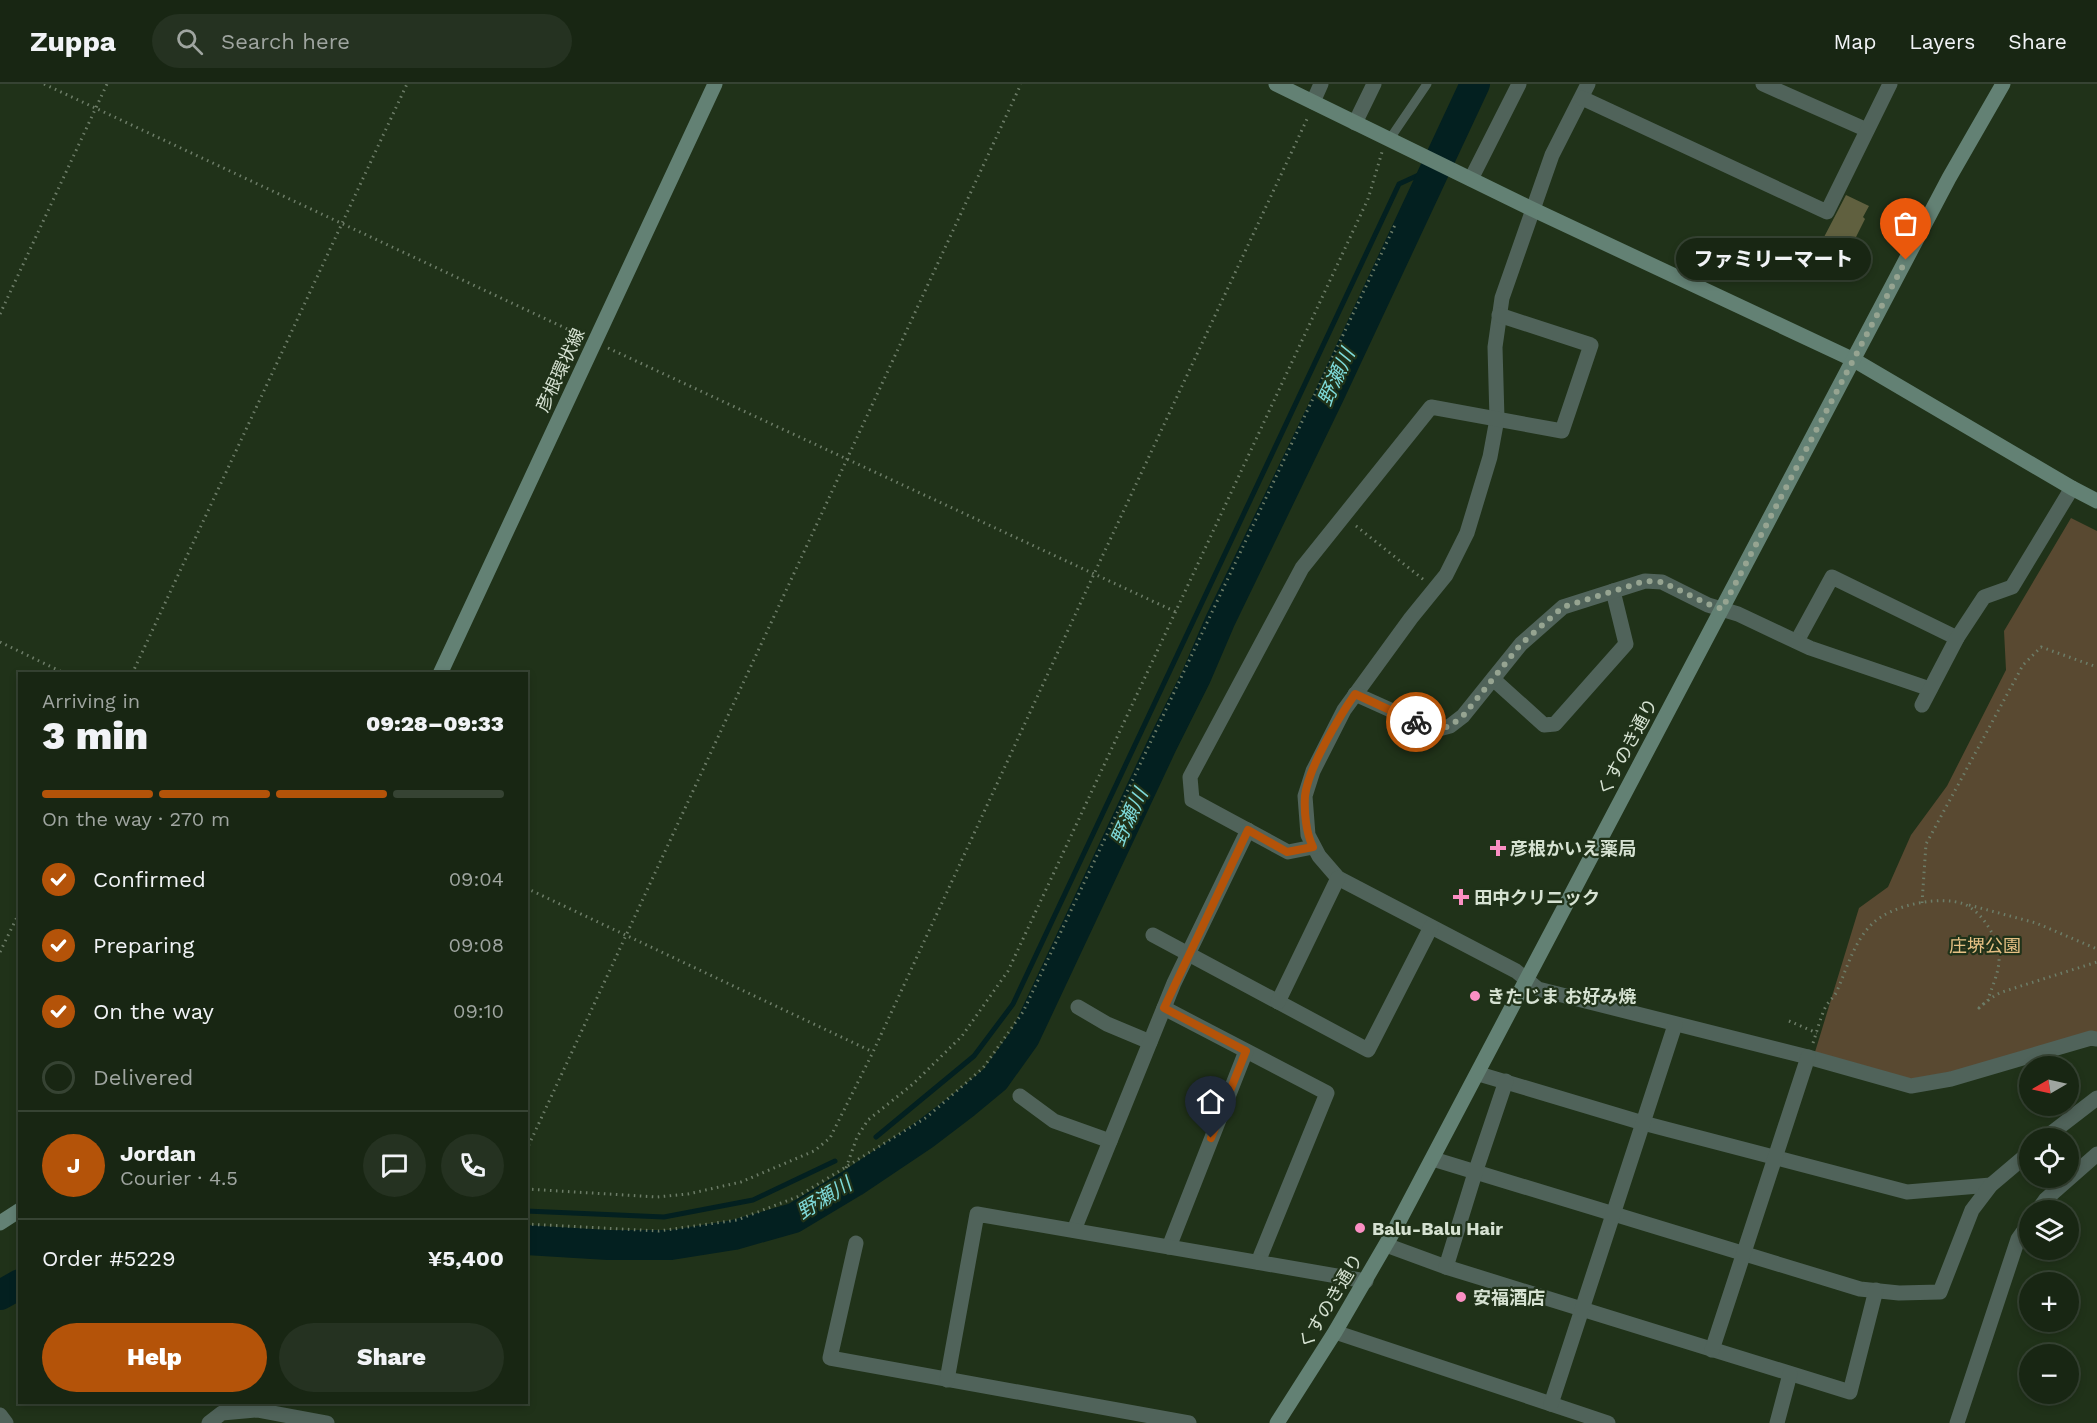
<!DOCTYPE html>
<meta charset="utf-8">
<style>
:root{--surface:#182613;--page:#253221;--text:#f1f3f6;--muted:#9fa5a0;--line:#364333;--accent:#b45309}
body{margin:0;font-family:"Work Sans","Noto Sans JP",sans-serif;background:var(--page);color:var(--text);height:100vh;display:flex;flex-direction:column;font-size:22px;white-space:nowrap}
*{box-sizing:border-box;margin:0}
p{font-size:20px;color:var(--muted)}
.icon{flex:none;width:33px;height:33px;fill:none;stroke:currentColor;stroke-width:2;stroke-linecap:round;stroke-linejoin:round}
.map{position:relative;flex:1;overflow:hidden}
.details{position:absolute;left:18px;top:588px;width:510px;height:732px;display:flex;flex-direction:column;background:var(--surface);border-radius:0px;box-shadow:0 3px 9px #0003,0 0 0 2px var(--line)}
.details>*{flex:none}
.needle{width:39px;rotate:261deg}
.buttons{position:absolute;left:2019px;top:972px;display:grid;gap:12px}
.buttons a{display:grid;place-items:center;width:60px;height:60px;border-radius:50%;background:var(--surface);box-shadow:0 3px 9px #0003,0 0 0 2px var(--line);font-size:30px}
.pin{position:absolute;display:grid;place-items:center;width:51px;height:51px;color:#fff;margin:-62px -26px;border-radius:50% 50% 50% 0;rotate:-45deg;box-shadow:0 0 6px #0007}
.pin .icon{rotate:45deg}
.courier{position:absolute;display:grid;place-items:center;width:60px;height:60px;margin:-30px;border:4px solid #b45309;border-radius:50%;background:#fff;color:#222;box-shadow:0 2px 8px #0007}
.bubble{position:absolute;height:42px;border-radius:21px;background:var(--surface);box-shadow:0 3px 9px #0003,0 0 0 2px var(--line);font-size:20px;font-weight:800;line-height:42px;text-align:center}
.head em{font-style:normal;font-weight:800}
.head div{display:flex;flex-direction:column-reverse}
.head{display:flex;align-items:center;justify-content:space-between;height:102px;padding:0 24px}
h1{font-size:39px;font-weight:800;line-height:45px}
.bar{display:grid;grid-template-columns:repeat(4,1fr);gap:9px 6px;align-content:center;height:72px;padding:0 24px}
.bar i{height:8px;border-radius:4px;background:var(--line)}
.bar .current{background:var(--accent)}
.bar p{grid-column:span 4}
.line{display:flex;align-items:center;gap:15px;padding:0 24px;border-top:2px solid var(--line)}
.line div{flex:1}
.round{display:grid;place-items:center;flex:none;width:63px;height:63px;border-radius:32px;background:var(--page)}
ol{padding:0 24px;list-style:none}
li{display:flex;align-items:center;gap:18px;height:66px}
li p{margin-inline-start:auto}
li .icon{padding:6px;border-radius:50%;background:var(--accent);color:#fff;stroke-width:4}
li:last-child{color:var(--muted)}
li i{width:33px;height:33px;border:3px solid var(--line);border-radius:50%}
.cta{display:flex;gap:12px;margin-top:auto;padding:12px 24px}
.cta a{flex:1;height:69px;border-radius:36px;background:var(--accent);color:#fff;font-size:24px;font-weight:800;line-height:69px;text-align:center}
.cta a+a{background:var(--page);color:var(--text)}
header{display:flex;align-items:center;gap:36px;box-sizing:border-box;height:84px;padding:0 30px;background:var(--surface);border-bottom:2px solid var(--line)}
header strong{font-size:28px}
nav{display:flex;gap:33px;margin-inline-start:auto;font-size:21px}
.search{width:420px;height:54px;background:var(--page);display:flex;align-items:center;gap:15px;box-sizing:border-box;padding:0 21px;border-radius:33px;color:var(--muted);font-size:22px}
.map>svg:first-child{display:block}
</style>
<header>
<strong>Zuppa</strong>
<div class="search"><svg class="icon" aria-label="search" viewBox="0 0 24 24"><circle cx="10" cy="10" r="6"/><path d="M15 15l6 6"/></svg>Search here</div>
<nav><a>Map</a><a>Layers</a><a>Share</a></nav>
</header>
<div class="map">
<svg width="2097" height="1339" viewBox="0 0 2097 1339">
<rect width="100%" height="100%" fill="#203219"/>
<polygon fill="#594931" points="2071,434 2097,447 2097,948 1956,987 1911,995 1815,968 1859,824 1888,803 1911,751 1947,702 2006,586 2004,547"/>
<g fill="none" stroke-linecap="round" stroke-linejoin="round">
<g stroke="#032020" stroke-width="5">
<polyline points="876,1053 974,972 1013,920 1399,100 1436,83"/>
<polyline points="526,1127 664,1133 753,1116 835,1077"/>
</g>
<g stroke="#032020" stroke-width="30">
<polyline points="526,1156 608,1161 671,1161 734,1151 794,1134 854,1098 924,1051 966,1019 995,995 1025,953 1163,659 1196,593 1220,537 1329,312 1475,0"/>
<polyline points="0,1211 20,1200"/>
</g>
</g>
<polygon fill="#60603f" points="1846,111 1869,122 1863,133 1865,135 1848,169 1823,155"/>
<g fill="none" stroke-linecap="round" stroke-linejoin="round">
<g stroke="#6d7d68" stroke-width="3" stroke-dasharray="1.5 4.5" stroke-linecap="butt">
<polyline points="44,0 580,251"/>
<polyline points="0,230 107,0"/>
<polyline points="608,264 1176,528"/>
<polyline points="1356,442 1424,496"/>
<polyline points="0,558 66,590"/>
<polyline points="132,590 407,0"/>
<polyline points="526,804 873,968"/>
<polyline points="1922,819 1926,760 2023,581 2041,563 2097,583"/>
<polyline points="1969,821 2036,839 2097,865"/>
<polyline points="0,868 20,827"/>
<polyline points="1789,937 1817,949"/>
<path d="M 1813,959 C 1817,947 1820,935 1825,924 C 1828,918 1833,914 1836,909 C 1847,885 1853,859 1872,840 C 1891,821 1940,811 1964,820 C 1981,827 1998,853 1999,872 C 2000,887 1992,902 1988,916 L 1979,924 C 1987,917 1993,912 2002,908 L 2097,878"/>
<polyline points="526,1067 1021,0"/>
<polyline points="846,1084 857,1053 868,1036 913,1000 962,952 1008,887 1368,115 1382,68"/>
<polyline points="526,1105 657,1113 688,1110 741,1098 814,1067 830,1054 873,968 1094,490 1308,33"/>
<polyline points="526,1140 659,1147 737,1136 797,1113 927,1033 983,984 1023,928 1395,141"/>
</g>
<polyline stroke="#50635a" stroke-width="9" points="1389,56 1427,0"/>
<g stroke="#50635a" stroke-width="15">
<polyline points="1588,0 1552,71 1502,214 1495,263 1497,335 1490,373 1467,449 1446,491 1411,534 1344,626 1313,687 1305,712 1308,751 1319,772 1338,794 1516,887 1538,905 1808,973 1911,1002 1951,995 2091,954 2097,955"/>
<polyline points="1763,0 1867,46"/>
<polyline points="1582,14 1827,128 1890,0"/>
<polyline points="1313,18 1321,0"/>
<polyline points="1355,39 1374,0"/>
<polyline points="1471,95 1519,0"/>
<polyline points="1797,557 1832,493 1957,554"/>
<polyline points="1493,595 1544,641 1555,640 1626,560 1613,507"/>
<polyline points="1355,610 1435,646 1450,642 1463,632 1521,560 1563,523 1645,497 1662,498 1708,521 1738,530 1810,564 1930,605"/>
<polyline points="1922,621 1957,554 1984,513 2012,503 2072,404"/>
<polyline points="1313,763 1288,768 1192,716 1190,693 1302,484 1431,323 1562,347 1591,261 1499,231"/>
<polyline points="1153,851 1368,966 1431,843"/>
<polyline points="1278,918 1338,794"/>
<polyline points="1078,923 1107,940 1150,958"/>
<polyline points="1164,924 1327,1009 1258,1178"/>
<polyline points="1479,990 1643,1039 1907,1108 1991,1101"/>
<polyline points="1020,1012 1054,1037 1110,1057"/>
<polyline points="2045,1054 2097,1014"/>
<polyline points="1433,1075 1860,1205 1899,1209 1940,1208 1972,1126 1991,1101 2030,1068"/>
<polyline points="2038,1126 2046,1115 2097,1070"/>
<polyline points="1074,1146 1174,899 1248,746"/>
<polyline points="856,1159 830,1274 1189,1339"/>
<polyline points="1386,1161 1446,1183 1850,1308 1876,1206"/>
<polyline points="1169,1163 1246,967"/>
<polyline points="1446,1183 1475,1089 1506,997"/>
<polyline points="1335,1248 1608,1339"/>
<polyline points="1712,1266 1808,973"/>
<polyline points="947,1296 977,1130 1366,1197"/>
<polyline points="1551,1320 1675,941"/>
<polyline points="0,1331 6,1339"/>
<polyline points="209,1339 222,1329 257,1326 327,1339"/>
<polyline points="1777,1339 1790,1290"/>
<polyline points="1957,1339 2018,1155 2030,1138"/>
</g>
<g stroke="#638174" stroke-width="15">
<polyline points="1276,0 1532,125 1854,276 2072,404 2097,417"/>
<polyline points="440,590 715,0"/>
<polyline points="0,1139 20,1126"/>
<polyline points="1277,1339 1335,1248 1396,1143 1949,94 2003,0"/>
</g>
</g>
<g fill="none" stroke-linecap="round" stroke-linejoin="round">
<polyline stroke="#96a491" stroke-width="6" stroke-dasharray="0 10.8" points="1416,638 1435,646 1450,642 1463,632 1521,560 1563,523 1645,497 1662,498 1708,520 1722,525 1906,176"/>
<path stroke="#b45309" stroke-width="8" d="M 1211,1054 L 1246,967 L 1164,924 L 1248,746 L 1287,768 L 1313,763 C 1306,749 1304,728 1305,712 C 1308,684 1339,633 1355,610 L 1416,638"/>
</g>
<g fill="#fb8fc3" stroke="#203219" stroke-width="2">
<path d="M1495 755h6v6h6v6h-6v6h-6v-6h-6v-6h6z"/>
<path d="M1458 804h6v6h6v6h-6v6h-6v-6h-6v-6h6z"/>
<circle cx="1475" cy="912" r="6"/>
<circle cx="1360" cy="1144" r="6"/>
<circle cx="1461" cy="1213" r="6"/>
</g>
<g text-anchor="middle" dominant-baseline="central" stroke-width="4.5" stroke-linejoin="round" paint-order="stroke">
<g font-size="18" fill="#d6e2d2" stroke="#203219">
<text transform="translate(560 286) rotate(-65)">彦根環状線</text>
<text transform="translate(1627 663) rotate(-62)">くすのき通り</text>
<text transform="translate(1330 1217) rotate(-59)">くすのき通り</text>
</g>
<g font-size="18" font-weight="bold" fill="#d6e2d2" stroke="#203219" text-anchor="start">
<text x="1510" y="764">彦根かいえ薬局</text>
<text x="1474" y="813">田中クリニック</text>
<text x="1487" y="912">きたじま お好み焼</text>
<text x="1372" y="1144">Balu-Balu Hair</text>
<text x="1473" y="1213">安福酒店</text>
</g>
<g font-size="18" fill="#e6c084" stroke="#203219">
<text x="1985" y="861">庄堺公園</text>
</g>
<g font-size="20" font-style="italic" fill="#7edada" stroke="#203219">
<text transform="translate(1336 293) rotate(-65)">野瀬川</text>
<text transform="translate(1129 733) rotate(-65)">野瀬川</text>
<text transform="translate(824 1114) rotate(-32)">野瀬川</text>
</g>
</g>
</svg>
<div class="buttons">
<a><svg class="needle" viewBox="-14 -14 28 28"><path d="M0-13l5 13h-10z" fill="#e53935"/><path d="M0 13l5-13h-10z" fill="#9fa5a0"/></svg></a>
<a><svg class="icon" aria-label="locate" viewBox="0 0 24 24"><circle cx="12" cy="12" r="6"/><path d="M12 2v4M12 18v4M2 12h4M18 12h4"/></svg></a>
<a><svg class="icon" aria-label="layers" viewBox="0 0 24 24"><path d="M12 4l9 5-9 5-9-5zM3 14l9 5 9-5"/></svg></a>
<a>+</a>
<a>−</a>
</div>
<div class="pin" style="left:1906px;top:176px;background:#ea580c"><svg class="icon" aria-label="bag" viewBox="0 0 24 24"><path d="M5 8h14l-1 12H6zM9 8a3 3 0 0 1 6 0"/></svg></div>
<div class="pin" style="left:1211px;top:1054px;background:#1f2937"><svg class="icon" aria-label="home" viewBox="0 0 24 24"><path d="M3 11l9-7 9 7M6 9v11h12V9"/></svg></div>
<div class="courier" style="left:1416px;top:638px"><svg class="icon" aria-label="bike" viewBox="0 0 24 24"><circle cx="6" cy="16" r="4"/><circle cx="18" cy="16" r="4"/><path d="M6 16l4-8h5l3 8M10 8l3 8H6M13 5h3"/></svg></div>
<div class="bubble" style="left:1676px;top:154px;width:195px">ファミリーマート</div>
<section class="details">
<div class="head"><div><h1>3 min</h1><p>Arriving in</p></div><em>09:28–09:33</em></div>
<div class="bar"><i class="current"></i><i class="current"></i><i class="current"></i><i></i><p>On the way · 270 m</p></div>
<ol>
<li><svg class="icon" aria-label="check" viewBox="0 0 24 24"><path d="M5 12l5 5 9-10"/></svg>Confirmed<p>09:04</p></li>
<li><svg class="icon" aria-label="check" viewBox="0 0 24 24"><path d="M5 12l5 5 9-10"/></svg>Preparing<p>09:08</p></li>
<li><svg class="icon" aria-label="check" viewBox="0 0 24 24"><path d="M5 12l5 5 9-10"/></svg>On the way<p>09:10</p></li>
<li><i></i>Delivered</li>
</ol>
<div class="line" style="height:108px"><b class="round" style="background:var(--accent);color:#fff">J</b><div><b>Jordan</b><p>Courier · 4.5</p></div><a class="round"><svg class="icon" aria-label="chat" viewBox="0 0 24 24"><path d="M4 5h16v11H9l-5 4z"/></svg></a><a class="round"><svg class="icon" aria-label="phone" viewBox="0 0 24 24"><path d="M5 4h4l2 5-3 2q2 4 5 5l2-3 5 2v4C11 20 4 13 5 4z"/></svg></a></div>
<div class="line" style="height:78px"><div>Order #5229</div><b>¥5,400</b></div>
<div class="cta"><a>Help</a><a>Share</a></div>
</section>
</div>
